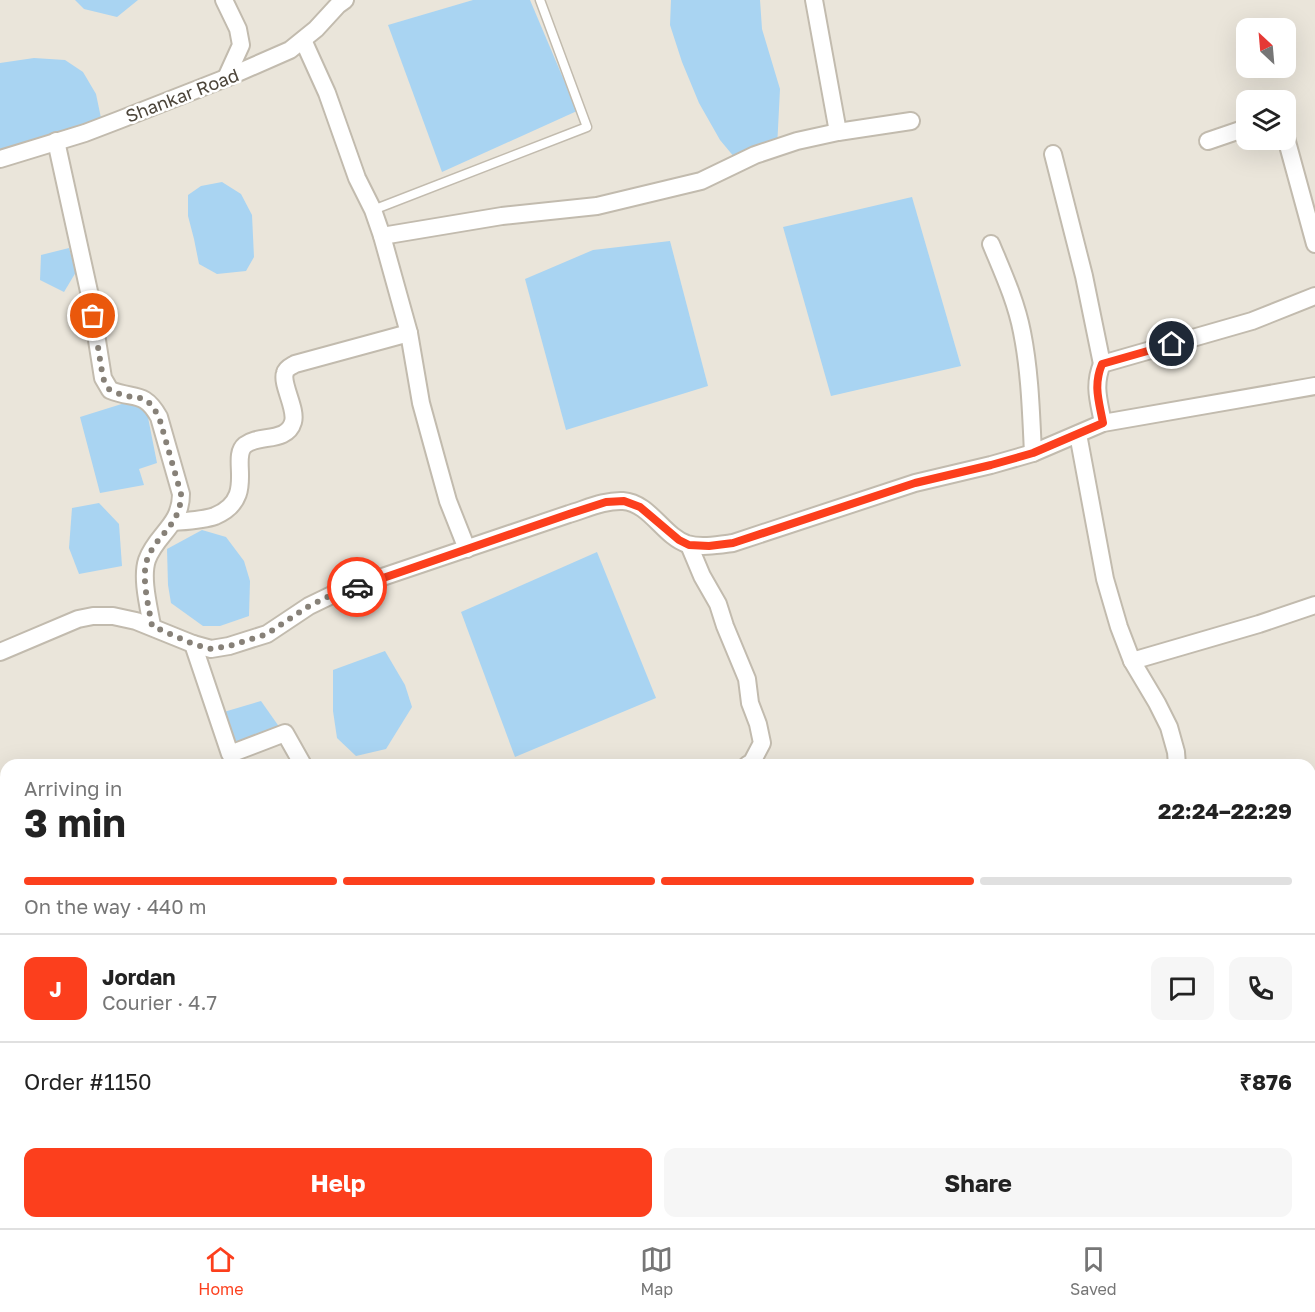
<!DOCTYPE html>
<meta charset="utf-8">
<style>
:root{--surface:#fff;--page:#f6f6f6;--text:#222;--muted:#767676;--line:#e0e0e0;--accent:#fc3f1d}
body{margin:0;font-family:"Golos Text",sans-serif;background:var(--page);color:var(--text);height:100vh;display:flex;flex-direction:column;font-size:22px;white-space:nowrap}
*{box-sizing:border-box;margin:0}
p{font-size:20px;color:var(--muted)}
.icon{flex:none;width:33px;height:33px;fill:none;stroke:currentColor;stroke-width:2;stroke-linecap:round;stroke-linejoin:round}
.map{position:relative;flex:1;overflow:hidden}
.sheet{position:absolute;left:0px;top:759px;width:1316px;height:470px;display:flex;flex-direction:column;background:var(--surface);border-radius:18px 18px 0 0;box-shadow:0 6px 24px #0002}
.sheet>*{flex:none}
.needle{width:39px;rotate:334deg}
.tools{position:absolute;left:1236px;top:18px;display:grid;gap:12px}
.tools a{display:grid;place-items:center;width:60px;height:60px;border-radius:12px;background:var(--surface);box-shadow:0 6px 24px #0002;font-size:30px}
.pin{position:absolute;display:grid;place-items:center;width:51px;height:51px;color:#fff;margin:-26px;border:3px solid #fff;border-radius:50%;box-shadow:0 2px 6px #0007}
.courier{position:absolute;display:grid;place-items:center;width:60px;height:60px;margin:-30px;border:4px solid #fc3f1d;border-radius:50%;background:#fff;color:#222;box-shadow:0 2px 8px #0007}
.head em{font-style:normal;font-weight:700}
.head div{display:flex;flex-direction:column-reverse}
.head{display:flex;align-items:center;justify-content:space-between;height:102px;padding:0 24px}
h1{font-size:39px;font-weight:700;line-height:45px}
.bar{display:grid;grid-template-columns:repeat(4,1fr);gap:9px 6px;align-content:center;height:72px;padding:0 24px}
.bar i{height:8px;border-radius:4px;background:var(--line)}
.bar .selected{background:var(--accent)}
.bar p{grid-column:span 4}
.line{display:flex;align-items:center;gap:15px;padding:0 24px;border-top:2px solid var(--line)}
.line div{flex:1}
.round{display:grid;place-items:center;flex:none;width:63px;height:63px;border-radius:12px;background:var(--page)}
.primary-button{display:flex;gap:12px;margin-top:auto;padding:12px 24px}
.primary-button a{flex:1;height:69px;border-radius:12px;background:var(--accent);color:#fff;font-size:24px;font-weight:700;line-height:69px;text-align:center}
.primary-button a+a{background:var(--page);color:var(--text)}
.dock{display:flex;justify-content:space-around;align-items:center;height:84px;border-top:2px solid var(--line);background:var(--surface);font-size:16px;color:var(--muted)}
.dock a{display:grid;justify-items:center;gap:3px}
.dock .selected{color:var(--accent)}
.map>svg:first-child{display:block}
</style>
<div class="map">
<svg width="1315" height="1228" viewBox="0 0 1315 1228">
<rect width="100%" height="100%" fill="#f6f3ec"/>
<path fill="#eae5da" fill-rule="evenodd" d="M 0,0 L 1315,0 L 1315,1228 L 0,1228 ZM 1246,28 L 1286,28 L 1286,68 L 1246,68 ZM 1246,100 L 1286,100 L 1286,140 L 1246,140 ZM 6,765 L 1310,765 L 1310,1222 L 6,1222 Z"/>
<g fill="#a9d4f2">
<polygon points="75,0 138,0 117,17 84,9"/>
<polygon points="473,0 530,0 577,111 442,172 388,25"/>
<polygon points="671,0 760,0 762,29 780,89 777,148 745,170 720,140 699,103 682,62 670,25"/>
<polygon points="34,58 65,60 83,72 96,94 101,118 0,160 0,63"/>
<polygon points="222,182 241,194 252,215 254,257 246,271 217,274 199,264 194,239 188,216 188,195 201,186"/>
<polygon points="912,197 961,366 831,396 783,227"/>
<polygon points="670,241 708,386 566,430 525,279 593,250"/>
<polygon points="69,248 76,272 64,292 40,280 41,255"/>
<polygon points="144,397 157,463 139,469 144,485 100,493 80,417"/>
<polygon points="99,503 119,524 122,566 79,574 69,548 72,508"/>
<polygon points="202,530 226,537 244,561 250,581 249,616 220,626 203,626 171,603 168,585 167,549"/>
<polygon points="597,552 656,698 515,757 461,612"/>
<polygon points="385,651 405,685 412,707 386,749 356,756 337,738 333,711 333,670"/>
<polygon points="261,701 280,728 229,752 217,714"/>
<polygon points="1225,1222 1228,1228 1030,1228 1026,1223"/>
<polygon points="512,1223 623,1222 625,1228 500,1228"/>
<polygon points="687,1223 775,1223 776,1228 689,1228"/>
</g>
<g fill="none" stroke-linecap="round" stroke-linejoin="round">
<defs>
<polyline id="service" points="373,210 587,127 540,0"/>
<g id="minor">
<polyline points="224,0 238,29 241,45 226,78"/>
<polyline points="814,0 838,132"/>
<polyline points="303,40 327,93 357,178 373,210 382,236 409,333 421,403 438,465 448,501 467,549"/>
<polyline points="1286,138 1315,244"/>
<path d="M 56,141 L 90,296 L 103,378 L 110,390 C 134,400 144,390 159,417 L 181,494 C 181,526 156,534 147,560 C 141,578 149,608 152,626"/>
<polyline points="1208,141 1246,128"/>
<polyline points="1053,154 1084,276 1102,364"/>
<polyline points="0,159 85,133 119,120 226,78 290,50 316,29 338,5 345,0"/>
<polyline points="382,236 502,216 597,206 701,181 755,155 797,141 838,132 911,121"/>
<path d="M 991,244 C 1003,273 1016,301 1022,332 C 1030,372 1031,413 1033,453"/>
<path d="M 1103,423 C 1099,401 1093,386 1102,364 L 1252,321 L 1315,296"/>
<polyline points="1078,434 1105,579 1119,627 1132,661 1157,703 1169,727 1176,752 1177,765"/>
<path d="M 174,522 C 186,521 204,520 215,516 C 258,498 229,458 245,445 C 259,434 287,443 293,422 C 297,409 281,384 285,373 C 286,368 292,366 295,364 L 409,333"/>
<polyline points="689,545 702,576 718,604 725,626 747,679 750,703 758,724 762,743 752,762 747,765"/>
<polyline points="193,644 230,754 285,733 303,765"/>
<path d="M 0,652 L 78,619 L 93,616 L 113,616 L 136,621 L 193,644 L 211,649 L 229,646 L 267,634 L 309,606 L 338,592 L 569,514 C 586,509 605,500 623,501 C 650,503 663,536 687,544 C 701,548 718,545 733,543 L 915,483 L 991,465 L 1033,453 L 1103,423 L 1315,386"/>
<polyline points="1132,661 1259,624 1315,605"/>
<polyline points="0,1144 6,1140"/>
<polyline points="0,1177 6,1181"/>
<polyline points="53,1222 58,1228"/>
<polyline points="1001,1222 1003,1228"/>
<polyline points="425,1228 436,1222"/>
</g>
<g id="primary">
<polyline points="1310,986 1315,977"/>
<polyline points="1310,1091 1315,1108"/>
</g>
</defs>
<use href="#service" stroke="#c2bbae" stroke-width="11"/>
<use href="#minor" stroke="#c2bbae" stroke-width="20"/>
<use href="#primary" stroke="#e6c16a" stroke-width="30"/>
<use href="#service" stroke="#fff" stroke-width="8"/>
<use href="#minor" stroke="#fff" stroke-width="16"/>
<use href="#primary" stroke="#ffe39c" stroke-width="27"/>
</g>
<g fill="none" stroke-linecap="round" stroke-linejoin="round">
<path stroke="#878178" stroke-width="6" stroke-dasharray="0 10.8" d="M 93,316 L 103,378 C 105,382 107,388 110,390 C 111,391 119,394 120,394 C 142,401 145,392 159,417 L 181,494 C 181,526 156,534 147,560 C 141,578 149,608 152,626 L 193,644 L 211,649 L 229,646 L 267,634 L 309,606 L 338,592 L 357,587"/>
<path stroke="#fc3f1d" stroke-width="8" d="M 357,587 L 569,514 L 606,502 L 624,501 L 640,507 L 679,540 L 689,545 L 709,546 L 733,543 L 915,483 L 991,465 L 1033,453 L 1103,423 C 1099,401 1093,386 1102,364 L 1172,344"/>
</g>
<g text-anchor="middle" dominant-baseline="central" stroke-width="5" stroke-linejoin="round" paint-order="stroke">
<g font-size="18" fill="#4b4439" stroke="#fff">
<text transform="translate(182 95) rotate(-21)">Shankar Road</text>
</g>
</g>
</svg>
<div class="tools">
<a><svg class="needle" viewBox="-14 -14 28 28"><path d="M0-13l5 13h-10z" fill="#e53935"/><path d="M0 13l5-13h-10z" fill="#767676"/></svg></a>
<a><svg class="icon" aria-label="layers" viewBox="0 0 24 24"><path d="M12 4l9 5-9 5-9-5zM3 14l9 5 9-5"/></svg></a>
</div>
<div class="pin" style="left:93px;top:316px;background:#ea580c"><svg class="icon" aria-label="bag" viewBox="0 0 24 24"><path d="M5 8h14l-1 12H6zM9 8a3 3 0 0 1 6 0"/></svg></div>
<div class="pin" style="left:1172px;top:344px;background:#1f2937"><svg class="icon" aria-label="home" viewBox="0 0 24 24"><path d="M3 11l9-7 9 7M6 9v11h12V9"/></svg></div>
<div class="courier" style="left:357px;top:587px"><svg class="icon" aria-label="car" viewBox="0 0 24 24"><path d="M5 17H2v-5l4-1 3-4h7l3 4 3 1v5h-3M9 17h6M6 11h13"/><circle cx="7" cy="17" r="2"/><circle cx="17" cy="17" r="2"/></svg></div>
<section class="sheet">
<div class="head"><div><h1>3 min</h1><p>Arriving in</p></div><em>22:24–22:29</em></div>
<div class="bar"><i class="selected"></i><i class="selected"></i><i class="selected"></i><i></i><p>On the way · 440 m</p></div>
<div class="line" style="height:108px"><b class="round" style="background:var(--accent);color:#fff">J</b><div><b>Jordan</b><p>Courier · 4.7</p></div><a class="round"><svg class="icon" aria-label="chat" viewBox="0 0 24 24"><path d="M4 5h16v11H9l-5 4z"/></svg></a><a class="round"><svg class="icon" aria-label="phone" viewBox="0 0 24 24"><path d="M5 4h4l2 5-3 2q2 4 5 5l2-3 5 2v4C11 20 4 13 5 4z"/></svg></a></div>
<div class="line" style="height:78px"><div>Order #1150</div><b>₹876</b></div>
<div class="primary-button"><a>Help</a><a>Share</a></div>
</section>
</div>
<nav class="dock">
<a class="selected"><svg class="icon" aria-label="home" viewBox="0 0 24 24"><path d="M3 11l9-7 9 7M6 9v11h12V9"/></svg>Home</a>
<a><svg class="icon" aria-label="map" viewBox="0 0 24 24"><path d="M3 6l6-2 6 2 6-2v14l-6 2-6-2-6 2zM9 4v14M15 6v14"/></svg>Map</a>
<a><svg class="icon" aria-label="saved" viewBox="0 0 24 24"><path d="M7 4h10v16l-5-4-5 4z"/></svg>Saved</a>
</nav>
